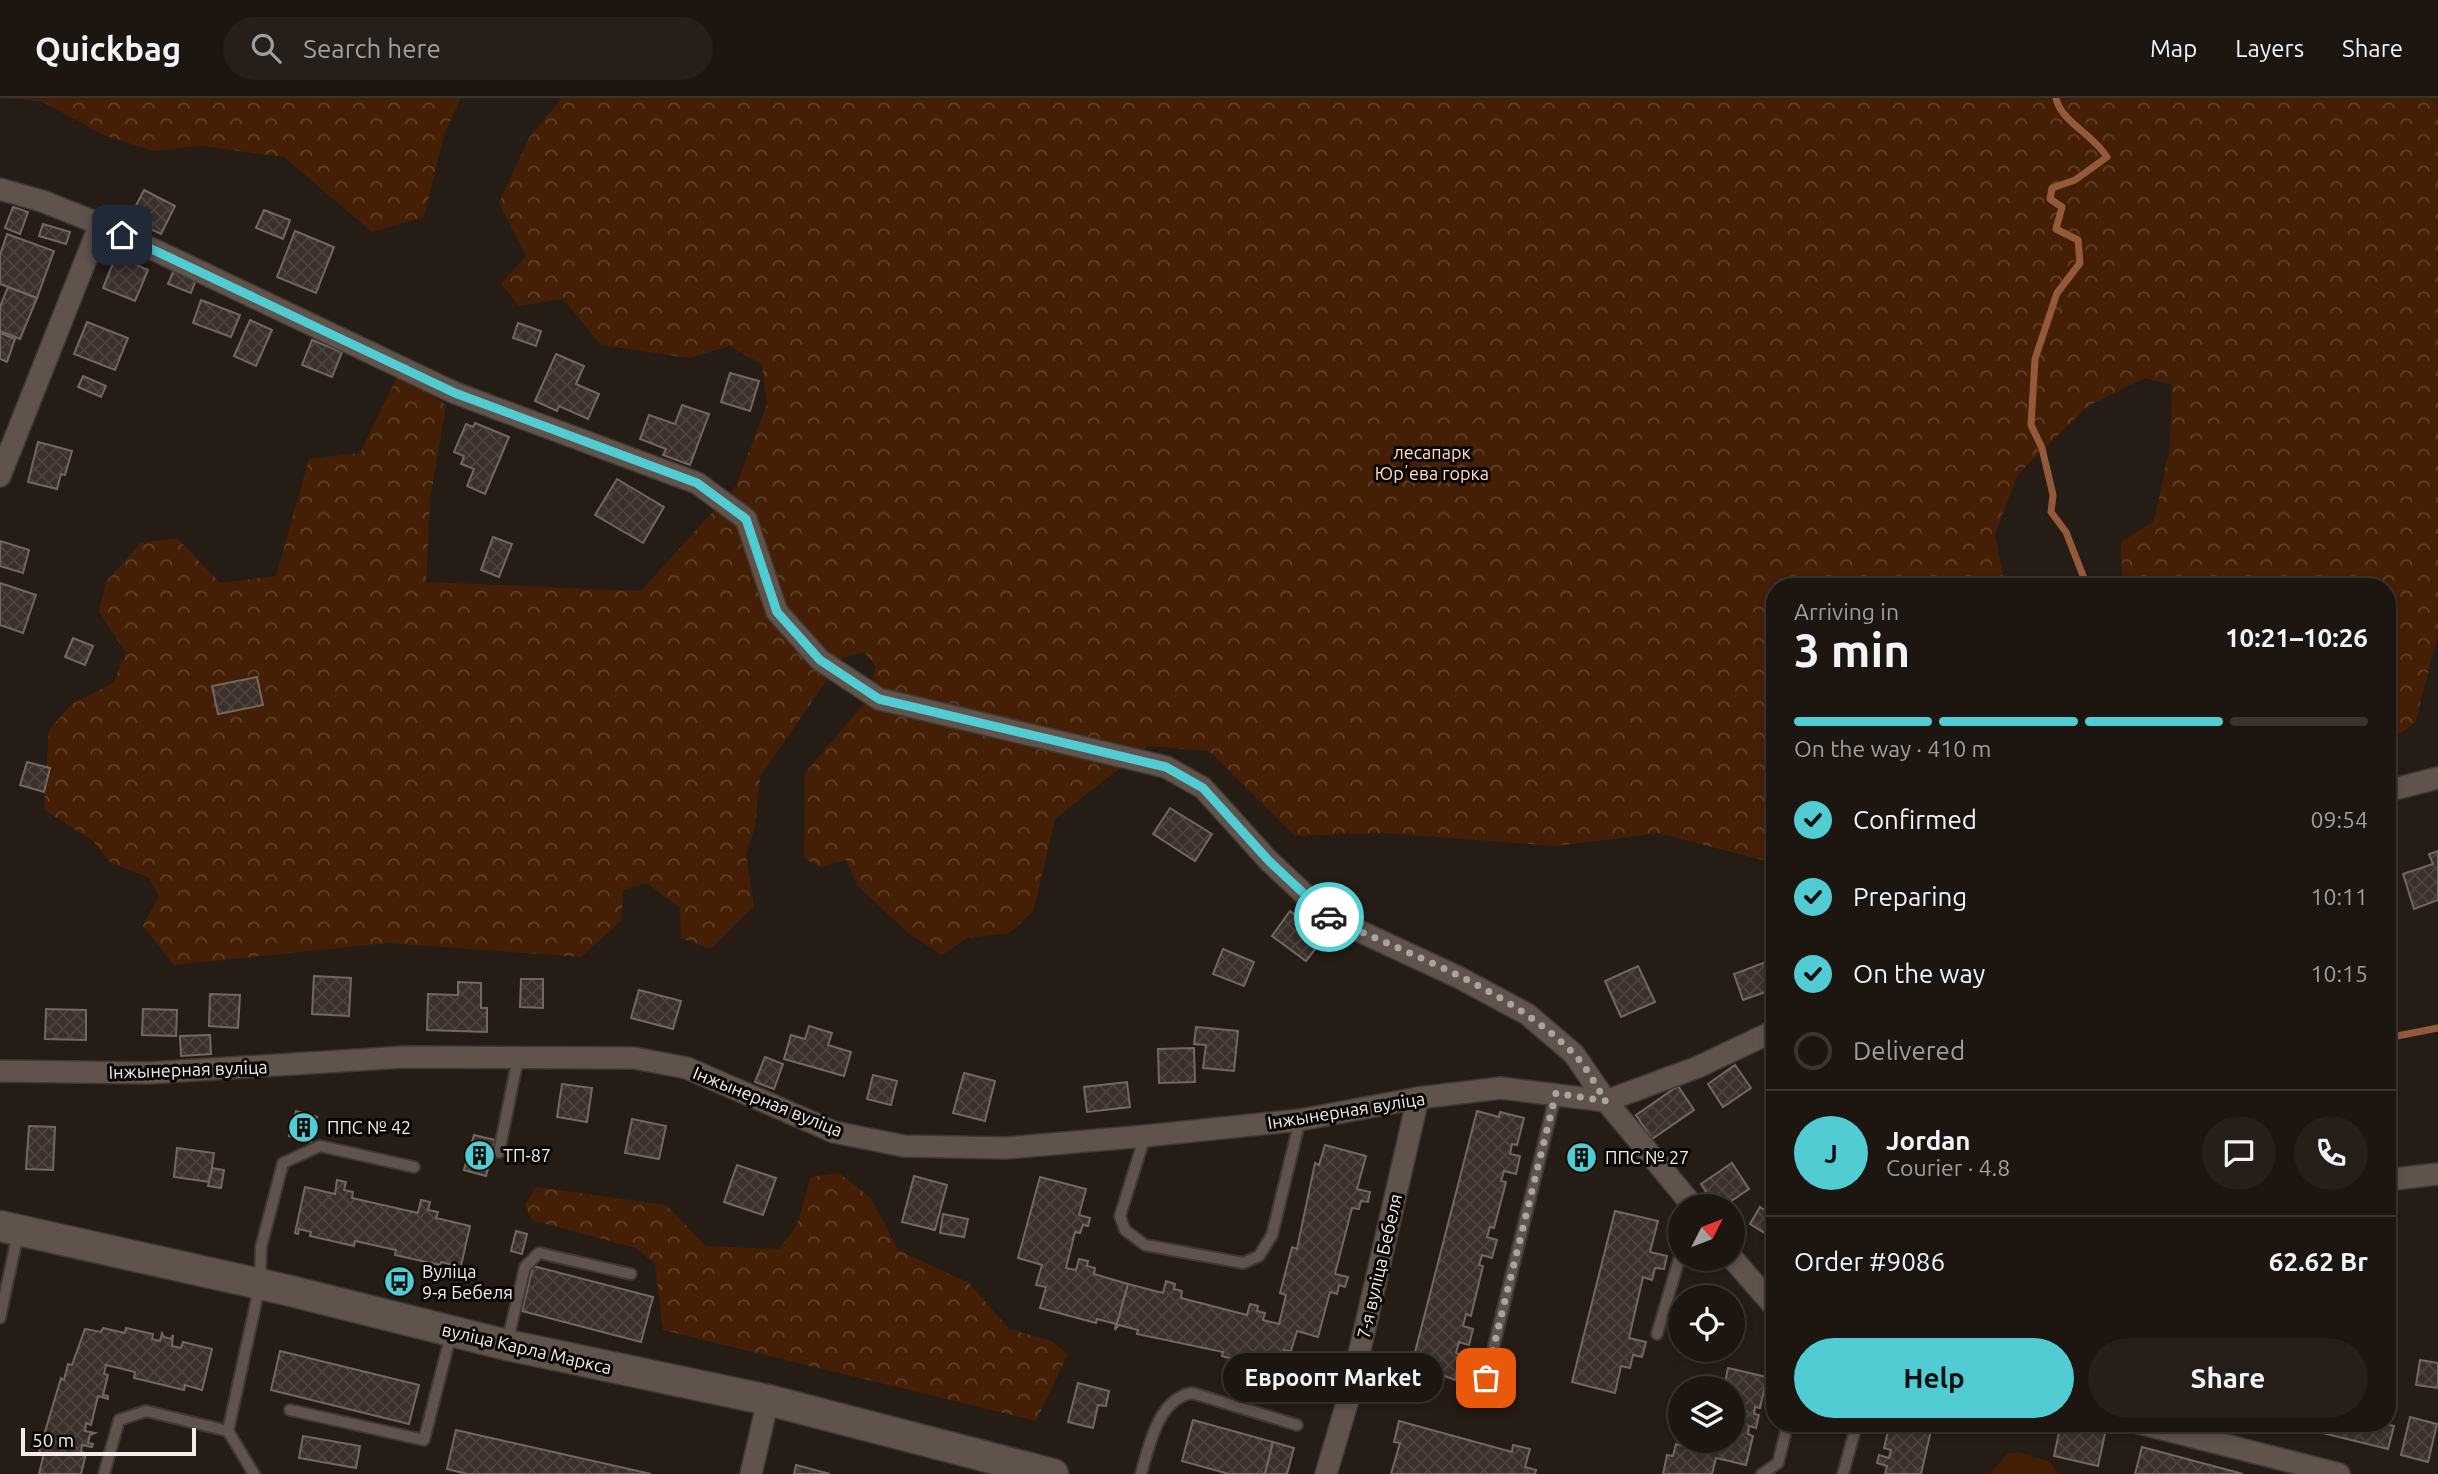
<!DOCTYPE html>
<meta charset="utf-8">
<style>
:root{--surface:#1c1510;--page:#251e19;--text:#f1f3f6;--muted:#a09f9f;--line:#3a3430;--accent:#51ccd3}
body{margin:0;font-family:Ubuntu,sans-serif;background:var(--page);color:var(--text);height:100vh;display:flex;flex-direction:column;font-size:26px;white-space:nowrap}
*{box-sizing:border-box;margin:0}
p{font-size:23px;color:var(--muted)}
.icon{flex:none;width:38px;height:38px;fill:none;stroke:currentColor;stroke-width:2;stroke-linecap:round;stroke-linejoin:round}
.map{position:relative;flex:1;overflow:hidden}
.drawer{position:absolute;left:1766px;top:480px;width:630px;height:854px;display:flex;flex-direction:column;background:var(--surface);border-radius:28px;box-shadow:0 4px 10px #0003,0 0 0 2px var(--line)}
.drawer>*{flex:none}
.needle{width:46px;rotate:48deg}
.fabs{position:absolute;left:1668px;top:1096px;display:grid;gap:14px}
.fabs a{display:grid;place-items:center;width:77px;height:77px;border-radius:50%;background:var(--surface);box-shadow:0 4px 10px #0003,0 0 0 2px var(--line);font-size:35px}
.scale{position:absolute;left:21px;bottom:18px;width:175px;box-sizing:border-box;padding-left:7px;border:4px solid #f3ebe7;border-top:0;font-size:19px;line-height:24px;white-space:nowrap;color:#f3ebe7;-webkit-text-stroke:5px #0b0705;paint-order:stroke}
.pin{position:absolute;display:grid;place-items:center;width:60px;height:60px;color:#fff;margin:-30px;border-radius:14px;box-shadow:0 4px 10px #0006}
.courier{position:absolute;display:grid;place-items:center;width:70px;height:70px;margin:-35px;border:5px solid #51ccd3;border-radius:50%;background:#fff;color:#222;box-shadow:0 2px 9px #0007}
.bubble{position:absolute;height:49px;border-radius:24px;background:var(--surface);box-shadow:0 4px 10px #0003,0 0 0 2px var(--line);font-size:23px;font-weight:600;line-height:49px;text-align:center}
.headline em{font-style:normal;font-weight:600}
.headline div{display:flex;flex-direction:column-reverse}
.headline{display:flex;align-items:center;justify-content:space-between;height:119px;padding:0 28px}
h1{font-size:46px;font-weight:600;line-height:52px}
.bar{display:grid;grid-template-columns:repeat(4,1fr);gap:10px 7px;align-content:center;height:84px;padding:0 28px}
.bar i{height:9px;border-radius:5px;background:var(--line)}
.bar .current{background:var(--accent)}
.bar p{grid-column:span 4}
.line{display:flex;align-items:center;gap:18px;padding:0 28px;border-top:2px solid var(--line)}
.line div{flex:1}
.round{display:grid;place-items:center;flex:none;width:74px;height:74px;border-radius:37px;background:var(--page)}
ol{padding:0 28px;list-style:none}
li{display:flex;align-items:center;gap:21px;height:77px}
li p{margin-inline-start:auto}
li .icon{padding:7px;border-radius:50%;background:var(--accent);color:#111;stroke-width:4}
li:last-child{color:var(--muted)}
li i{width:38px;height:38px;border:4px solid var(--line);border-radius:50%}
.action{display:flex;gap:14px;margin-top:auto;padding:14px 28px}
.action a{flex:1;height:80px;border-radius:42px;background:var(--accent);color:#111;font-size:28px;font-weight:600;line-height:80px;text-align:center}
.action a+a{background:var(--page);color:var(--text)}
header{display:flex;align-items:center;gap:42px;box-sizing:border-box;height:98px;padding:0 35px;background:var(--surface);border-bottom:2px solid var(--line)}
header strong{font-size:33px}
nav{display:flex;gap:38px;margin-inline-start:auto;font-size:24px}
.search{width:490px;height:63px;background:var(--page);display:flex;align-items:center;gap:18px;box-sizing:border-box;padding:0 24px;border-radius:38px;color:var(--muted);font-size:26px}
.map>svg:first-child{display:block}
</style>
<header>
<strong>Quickbag</strong>
<div class="search"><svg class="icon" aria-label="search" viewBox="0 0 24 24"><circle cx="10" cy="10" r="6"/><path d="M15 15l6 6"/></svg>Search here</div>
<nav><a>Map</a><a>Layers</a><a>Share</a></nav>
</header>
<div class="map">
<svg width="2438" height="1376" viewBox="0 0 2438 1376">
<defs>
<pattern id="forest-crowns" width="20" height="18" patternUnits="userSpaceOnUse" patternTransform="scale(1.75)"><rect width="20" height="18" fill="#451f05"/><path d="M2 6a3 3 0 1 1 6 0M12 15a3 3 0 1 1 6 0" fill="none" stroke="#604029"/></pattern>
<pattern id="building-cross-hatch" width="8" height="8" patternUnits="userSpaceOnUse" patternTransform="scale(1.75)"><rect width="8" height="8" fill="#3b302a"/><path d="M0 0l8 8M0 8l8-8" fill="none" stroke="#4e443f"/></pattern>
</defs>
<rect width="100%" height="100%" fill="#261c16"/>
<g fill="url(#forest-crowns)">
<polygon points="0,0 461,0 444,37 424,119 372,134 284,59 202,48 153,53 104,37 41,3"/>
<polygon points="562,0 2438,0 2438,536 2415,625 2387,645 2387,488 2129,488 2122,476 2121,444 2154,423 2170,349 2172,287 2145,280 2088,308 2018,376 1995,436 2004,483 2009,488 1774,488 1774,765 1658,735 1556,748 1385,735 1295,738 1209,653 1148,648 1055,721 1033,814 1009,835 967,840 942,857 908,835 858,788 846,762 820,769 804,760 805,675 868,601 876,568 864,554 842,560 760,679 755,729 746,756 754,808 711,851 681,840 680,810 647,785 623,792 622,822 581,859 388,845 174,867 143,828 159,798 148,779 111,765 92,742 44,712 49,632 72,606 113,585 126,555 99,514 106,484 141,445 177,440 220,485 276,478 309,361 360,355 399,275 446,307 430,402 426,484 641,493 736,388 767,306 762,266 729,248 689,260 601,247 563,201 519,208 501,186 526,158 499,105 529,40"/>
<polygon points="839,1075 871,1100 898,1152 969,1185 1009,1231 1051,1243 1068,1256 1036,1323 663,1232 655,1166 636,1150 532,1122 525,1107 536,1089 666,1107 706,1148 779,1151 797,1127 811,1079"/>
</g>
<polygon fill="#451f05" points="2020,1354 2050,1364 2058,1376 1990,1376 2008,1355"/>
<g fill="none" stroke-linecap="round" stroke-linejoin="round">
<g stroke="#935938" stroke-width="7">
<path d="M 2056,0 C 2061,24 2092,35 2107,59 L 2075,82 L 2052,90 L 2050,101 L 2062,109 L 2056,131 L 2078,142 L 2080,165 L 2057,195 L 2035,261 L 2031,327 L 2042,350 L 2053,397 L 2051,414 L 2066,434 L 2087,488"/>
<polyline points="2387,940 2438,930"/>
</g>
</g>
<g fill="url(#building-cross-hatch)" stroke="#746761" stroke-width="2">
<polygon points="144,92 175,108 161,136 129,121"/>
<polygon points="13,109 28,114 20,136 5,130"/>
<polygon points="264,112 290,122 283,141 256,130"/>
<polygon points="43,126 70,134 66,146 39,138"/>
<polygon points="295,133 334,149 316,195 277,179"/>
<polygon points="7,136 54,153 37,200 0,186 0,157"/>
<polygon points="116,158 148,172 135,203 103,190"/>
<polygon points="176,167 198,176 191,195 168,186"/>
<polygon points="8,189 37,200 20,241 0,233 0,209"/>
<polygon points="201,202 240,217 231,239 193,225"/>
<polygon points="250,222 272,232 256,268 234,258"/>
<polygon points="87,224 128,240 115,272 74,256"/>
<polygon points="518,225 541,233 536,248 513,240"/>
<polygon points="0,235 15,241 7,264 0,261"/>
<polygon points="312,242 342,254 332,279 302,267"/>
<polygon points="556,256 584,268 576,286 599,296 588,321 559,308 557,313 535,303"/>
<polygon points="730,275 759,283 750,313 721,304"/>
<polygon points="83,278 106,288 101,299 78,289"/>
<polygon points="682,307 709,316 690,367 663,357 666,351 640,341 649,317 675,326"/>
<polygon points="475,325 509,339 485,396 467,388 474,371 461,366 464,358 454,354 466,326 473,329"/>
<polygon points="38,344 72,353 65,377 61,376 57,391 28,384"/>
<polygon points="617,381 664,409 643,445 595,417"/>
<polygon points="493,439 512,446 499,479 481,472"/>
<polygon points="0,443 29,452 23,475 0,468"/>
<polygon points="0,485 36,497 23,535 0,527"/>
<polygon points="73,540 93,548 85,567 65,559"/>
<polygon points="257,579 263,607 218,616 212,588"/>
<polygon points="27,664 50,670 44,694 20,687"/>
<polygon points="1170,710 1212,736 1195,763 1153,736"/>
<polygon points="2388,726 2396,755 2387,758 2387,727"/>
<polygon points="2438,753 2438,802 2414,811 2403,776 2433,766 2429,756"/>
<polygon points="1290,813 1325,838 1306,863 1272,838"/>
<polygon points="1223,851 1254,864 1244,888 1213,876"/>
<polygon points="1774,861 1774,891 1743,902 1734,876"/>
<polygon points="1638,868 1655,904 1621,919 1605,883"/>
<polygon points="314,878 351,880 349,918 312,916"/>
<polygon points="521,881 543,881 543,910 520,909"/>
<polygon points="458,884 481,885 481,910 487,910 487,934 427,932 428,896 458,897"/>
<polygon points="639,892 681,903 673,931 631,920"/>
<polygon points="210,896 240,897 238,930 209,928"/>
<polygon points="46,911 86,912 86,942 45,941"/>
<polygon points="143,911 177,912 176,938 142,937"/>
<polygon points="809,928 832,935 828,947 851,954 844,978 784,961 791,937 805,941"/>
<polygon points="1196,929 1238,933 1234,973 1203,970 1206,947 1194,946"/>
<polygon points="210,937 211,956 181,958 180,938"/>
<polygon points="1194,950 1195,984 1159,985 1158,951"/>
<polygon points="765,959 783,966 774,991 755,984"/>
<polygon points="1735,967 1751,990 1723,1009 1708,986"/>
<polygon points="964,975 995,983 985,1023 953,1015"/>
<polygon points="873,977 897,983 891,1007 867,1001"/>
<polygon points="1127,984 1130,1009 1087,1014 1084,989"/>
<polygon points="562,986 592,990 587,1024 557,1019"/>
<polygon points="1678,988 1694,1012 1652,1041 1636,1017"/>
<polygon points="296,1013 317,1019 311,1044 289,1038"/>
<polygon points="1477,1013 1499,1019 1500,1014 1524,1020 1517,1047 1512,1046 1510,1056 1520,1058 1516,1076 1504,1073 1501,1083 1506,1084 1494,1130 1490,1129 1487,1139 1497,1142 1492,1160 1482,1157 1479,1167 1483,1168 1471,1218 1466,1216 1463,1228 1473,1231 1469,1247 1459,1244 1456,1255 1461,1257 1455,1282 1412,1266"/>
<polygon points="632,1021 666,1028 659,1061 625,1055"/>
<polygon points="29,1028 55,1029 53,1072 26,1071"/>
<polygon points="474,1037 495,1042 486,1078 464,1072"/>
<polygon points="1577,1046 1592,1050 1586,1073 1572,1069"/>
<polygon points="1325,1047 1366,1058 1357,1091 1370,1094 1368,1104 1361,1103 1359,1111 1352,1110 1335,1176 1348,1179 1345,1189 1339,1187 1337,1196 1330,1194 1318,1239 1297,1233 1291,1253 1284,1252 1278,1274 1277,1268 1269,1266 1267,1271 1222,1258 1223,1254 1137,1236 1138,1232 1119,1227 1115,1232 1128,1186 1163,1195 1166,1183 1175,1186 1174,1191 1182,1193 1181,1200 1247,1217 1250,1206 1255,1207 1258,1208 1257,1213 1265,1215 1263,1222 1279,1226 1286,1197 1280,1195 1292,1149 1297,1151 1315,1065 1319,1067"/>
<polygon points="177,1050 214,1055 210,1084 174,1079"/>
<polygon points="1732,1065 1749,1091 1724,1108 1715,1108 1701,1086"/>
<polygon points="737,1067 776,1080 763,1117 724,1104"/>
<polygon points="212,1070 224,1072 221,1090 208,1088"/>
<polygon points="914,1078 947,1087 935,1132 902,1124"/>
<polygon points="1040,1079 1086,1091 1079,1117 1090,1120 1088,1128 1083,1127 1080,1135 1075,1134 1066,1170 1076,1172 1079,1161 1088,1163 1087,1168 1095,1170 1094,1176 1128,1186 1115,1232 1116,1226 1097,1221 1096,1225 1040,1210 1046,1189 1036,1187 1042,1167 1018,1160"/>
<polygon points="337,1082 346,1084 344,1092 353,1094 352,1100 418,1115 421,1102 430,1104 428,1112 438,1114 436,1120 470,1128 460,1172 458,1168 441,1164 440,1167 395,1157 396,1152 355,1143 354,1148 310,1138 311,1134 299,1131 298,1136 295,1135 305,1089 335,1096"/>
<polygon points="1760,1109 1774,1118 1774,1141 1750,1126"/>
<polygon points="1615,1113 1658,1123 1650,1154 1667,1158 1664,1171 1655,1170 1652,1182 1643,1179 1629,1240 1646,1244 1642,1259 1633,1257 1630,1270 1621,1268 1615,1295 1572,1284"/>
<polygon points="943,1116 968,1121 964,1139 940,1135"/>
<polygon points="516,1133 527,1136 522,1156 511,1153"/>
<polygon points="533,1168 653,1199 641,1244 522,1213"/>
<polygon points="103,1230 125,1235 126,1230 153,1236 152,1241 160,1243 162,1235 164,1239 171,1241 173,1237 172,1248 181,1250 183,1244 212,1251 202,1292 185,1287 184,1292 134,1280 135,1274 106,1267 104,1276 108,1277 103,1297 108,1298 108,1301 98,1298 91,1327 86,1325 85,1333 95,1335 90,1337 88,1345 93,1346 92,1349 82,1347 81,1354 86,1355 81,1376 39,1376 44,1355 39,1354 61,1280 64,1282 68,1266 72,1267 85,1231 101,1234"/>
<polygon points="280,1253 419,1287 409,1326 271,1292"/>
<polygon points="2420,1262 2438,1265 2438,1290 2416,1287"/>
<polygon points="1728,1270 1767,1279 1760,1310 1755,1309 1754,1316 1759,1317 1756,1330 1749,1328 1748,1336 1753,1338 1746,1367 1716,1360 1712,1376 1663,1376 1667,1357 1673,1358 1676,1346 1708,1354 1710,1342 1732,1342 1732,1290 1718,1290 1724,1290"/>
<polygon points="1078,1285 1109,1293 1106,1308 1098,1307 1093,1330 1068,1324"/>
<polygon points="2410,1319 2437,1326 2428,1364 2401,1357"/>
<polygon points="1193,1322 1273,1344 1265,1376 1229,1376 1182,1363"/>
<polygon points="1399,1323 1512,1354 1513,1347 1530,1351 1525,1369 1536,1372 1535,1376 1391,1376 1400,1345 1394,1344"/>
<polygon points="1890,1325 1932,1328 1921,1376 1885,1376 1887,1368 1877,1365 1879,1357 1889,1360 1891,1352 1884,1350"/>
<polygon points="2061,1325 2106,1331 2098,1368 2054,1358"/>
<polygon points="2307,1325 2381,1325 2394,1328 2388,1351 2306,1331"/>
<polygon points="456,1332 651,1376 467,1376 447,1371"/>
<polygon points="303,1338 360,1348 356,1370 299,1360"/>
<polygon points="1273,1344 1294,1350 1287,1376 1265,1376"/>
<polygon points="2142,1349 2243,1376 2135,1376"/>
<polygon points="796,1367 830,1376 794,1376"/>
</g>
<g fill="none" stroke-linecap="round" stroke-linejoin="round">
<defs>
<g id="lane">
<polyline points="1145,1038 1120,1118 1125,1132 1145,1147 1243,1165 1259,1158 1272,1137 1300,1022"/>
<polyline points="499,1054 518,960"/>
<polyline points="0,1220 18,1135"/>
<polyline points="1657,1236 1680,1158"/>
<polyline points="507,1245 525,1169 539,1155 631,1176"/>
<polyline points="1486,1280 1556,995"/>
<polyline points="290,1312 424,1342 451,1236"/>
<polyline points="104,1376 119,1322 146,1313 228,1333"/>
<polyline points="254,1376 228,1333 260,1186 261,1149 283,1065 320,1048 414,1069"/>
<path d="M 1141,1376 C 1149,1347 1159,1300 1192,1295 L 1297,1327"/>
<polyline points="1762,1376 1778,1365 1788,1325"/>
<polyline points="1843,1376 1857,1325"/>
</g>
<g id="street">
<polyline points="0,91 42,103 100,126 455,295 697,385 746,421 777,514 820,562 879,601 1166,669 1203,690 1269,763 1329,819 1458,879 1527,916 1574,956 1606,1003 1698,969 1774,933"/>
<polyline points="0,378 100,126"/>
<polyline points="2387,693 2438,680"/>
<polyline points="0,973 149,975 404,959 634,960 687,970 834,1034 904,1048 1006,1050 1145,1038 1300,1022 1418,1000 1501,990 1606,1003 1693,1108"/>
<polyline points="2387,1082 2438,1076"/>
<polyline points="1732,1160 1774,1208"/>
<polyline points="2139,1325 2339,1376"/>
<polyline points="751,1376 768,1302"/>
<polyline points="1326,1376 1350,1295 1418,1000"/>
</g>
<polyline id="secondary" points="0,1128 291,1193 507,1247 768,1302 1053,1376"/>
</defs>
<use href="#lane" stroke="#403835" stroke-width="14"/>
<use href="#street" stroke="#403835" stroke-width="24"/>
<use href="#secondary" stroke="#403835" stroke-width="33"/>
<use href="#lane" stroke="#5f534c" stroke-width="10"/>
<use href="#street" stroke="#5f534c" stroke-width="21"/>
<use href="#secondary" stroke="#5f534c" stroke-width="30"/>
</g>
<g fill="none" stroke-linecap="round" stroke-linejoin="round">
<path stroke="#aba39e" stroke-width="7" stroke-dasharray="0 12.6" d="M 1329,819 C 1411,858 1507,889 1572,954 C 1586,967 1595,987 1606,1003 L 1556,995 L 1486,1280"/>
<polyline stroke="#51ccd3" stroke-width="9" points="122,137 455,295 697,385 746,421 777,514 820,562 879,601 1166,669 1203,690 1269,763 1329,819"/>
</g>
<defs>
<symbol id="building-disc" viewBox="-11 -11 22 22"><circle r="9.5" fill="#51ccd3" stroke="#0b0705"/><path d="M-4-6H4V6H1V3H-1V6H-4ZM-2.5-4.3h1.7v1.8h-1.7ZM.8-4.3h1.7v1.8H.8ZM-2.5-1h1.7V.8h-1.7ZM.8-1h1.7V.8H.8Z" fill="#111"/></symbol>
<symbol id="bus-disc" viewBox="-11 -11 22 22"><circle r="9.5" fill="#51ccd3" stroke="#0b0705"/><path d="M-5-6H5V4H4V6H2V4H-2V6H-4V4H-5ZM-3.5-4V0h7V-4ZM-3.5 1.2v1.5H-2V1.2ZM2 1.2v1.5H3.5V1.2Z" fill="#111"/></symbol>
</defs>
<g fill-rule="evenodd">
<use href="#building-disc" x="286" y="1012" width="35" height="35"/>
<use href="#building-disc" x="462" y="1040" width="35" height="35"/>
<use href="#building-disc" x="1564" y="1042" width="35" height="35"/>
<use href="#bus-disc" x="382" y="1166" width="35" height="35"/>
</g>
<g text-anchor="middle" dominant-baseline="central" stroke-width="6" stroke-linejoin="round" paint-order="stroke">
<g font-size="18" fill="#fedac7" stroke="#0b0705">
<text x="1432" y="354">лесапарк<tspan x="1432" dy="21">Юрʼева горка</tspan></text>
</g>
<g font-size="18" fill="#f3ebe7" stroke="#0b0705">
<text transform="translate(188 971) rotate(-2)">Інжынерная вуліца</text>
<text transform="translate(768 1003) rotate(22)">Інжынерная вуліца</text>
<text transform="translate(1346 1012) rotate(-9)">Інжынерная вуліца</text>
<text transform="translate(1379 1168) rotate(-77)">7-я вуліца Бебеля</text>
<text transform="translate(527 1250) rotate(13)">вуліца Карла Маркса</text>
</g>
<g font-size="18" fill="#f3ebe7" stroke="#0b0705" text-anchor="start">
<text x="327" y="1029">ППС № 42</text>
<text x="503" y="1057">ТП-87</text>
<text x="1605" y="1059">ППС № 27</text>
<text x="422" y="1173">Вуліца<tspan x="422" dy="21">9-я Бебеля</tspan></text>
</g>
</g>
</svg>
<div class="fabs">
<a><svg class="needle" viewBox="-14 -14 28 28"><path d="M0-13l5 13h-10z" fill="#e53935"/><path d="M0 13l5-13h-10z" fill="#a09f9f"/></svg></a>
<a><svg class="icon" aria-label="locate" viewBox="0 0 24 24"><circle cx="12" cy="12" r="6"/><path d="M12 2v4M12 18v4M2 12h4M18 12h4"/></svg></a>
<a><svg class="icon" aria-label="layers" viewBox="0 0 24 24"><path d="M12 4l9 5-9 5-9-5zM3 14l9 5 9-5"/></svg></a>
</div>
<div class="scale">50 m</div>
<div class="pin" style="left:1486px;top:1280px;background:#ea580c"><svg class="icon" aria-label="bag" viewBox="0 0 24 24"><path d="M5 8h14l-1 12H6zM9 8a3 3 0 0 1 6 0"/></svg></div>
<div class="pin" style="left:122px;top:137px;background:#1f2937"><svg class="icon" aria-label="home" viewBox="0 0 24 24"><path d="M3 11l9-7 9 7M6 9v11h12V9"/></svg></div>
<div class="courier" style="left:1329px;top:819px"><svg class="icon" aria-label="car" viewBox="0 0 24 24"><path d="M5 17H2v-5l4-1 3-4h7l3 4 3 1v5h-3M9 17h6M6 11h13"/><circle cx="7" cy="17" r="2"/><circle cx="17" cy="17" r="2"/></svg></div>
<div class="bubble" style="left:1223px;top:1255px;width:220px">Евроопт Market</div>
<section class="drawer">
<div class="headline"><div><h1>3 min</h1><p>Arriving in</p></div><em>10:21–10:26</em></div>
<div class="bar"><i class="current"></i><i class="current"></i><i class="current"></i><i></i><p>On the way · 410 m</p></div>
<ol>
<li><svg class="icon" aria-label="check" viewBox="0 0 24 24"><path d="M5 12l5 5 9-10"/></svg>Confirmed<p>09:54</p></li>
<li><svg class="icon" aria-label="check" viewBox="0 0 24 24"><path d="M5 12l5 5 9-10"/></svg>Preparing<p>10:11</p></li>
<li><svg class="icon" aria-label="check" viewBox="0 0 24 24"><path d="M5 12l5 5 9-10"/></svg>On the way<p>10:15</p></li>
<li><i></i>Delivered</li>
</ol>
<div class="line" style="height:126px"><b class="round" style="background:var(--accent);color:#111">J</b><div><b>Jordan</b><p>Courier · 4.8</p></div><a class="round"><svg class="icon" aria-label="chat" viewBox="0 0 24 24"><path d="M4 5h16v11H9l-5 4z"/></svg></a><a class="round"><svg class="icon" aria-label="phone" viewBox="0 0 24 24"><path d="M5 4h4l2 5-3 2q2 4 5 5l2-3 5 2v4C11 20 4 13 5 4z"/></svg></a></div>
<div class="line" style="height:91px"><div>Order #9086</div><b>62.62 Br</b></div>
<div class="action"><a>Help</a><a>Share</a></div>
</section>
</div>
